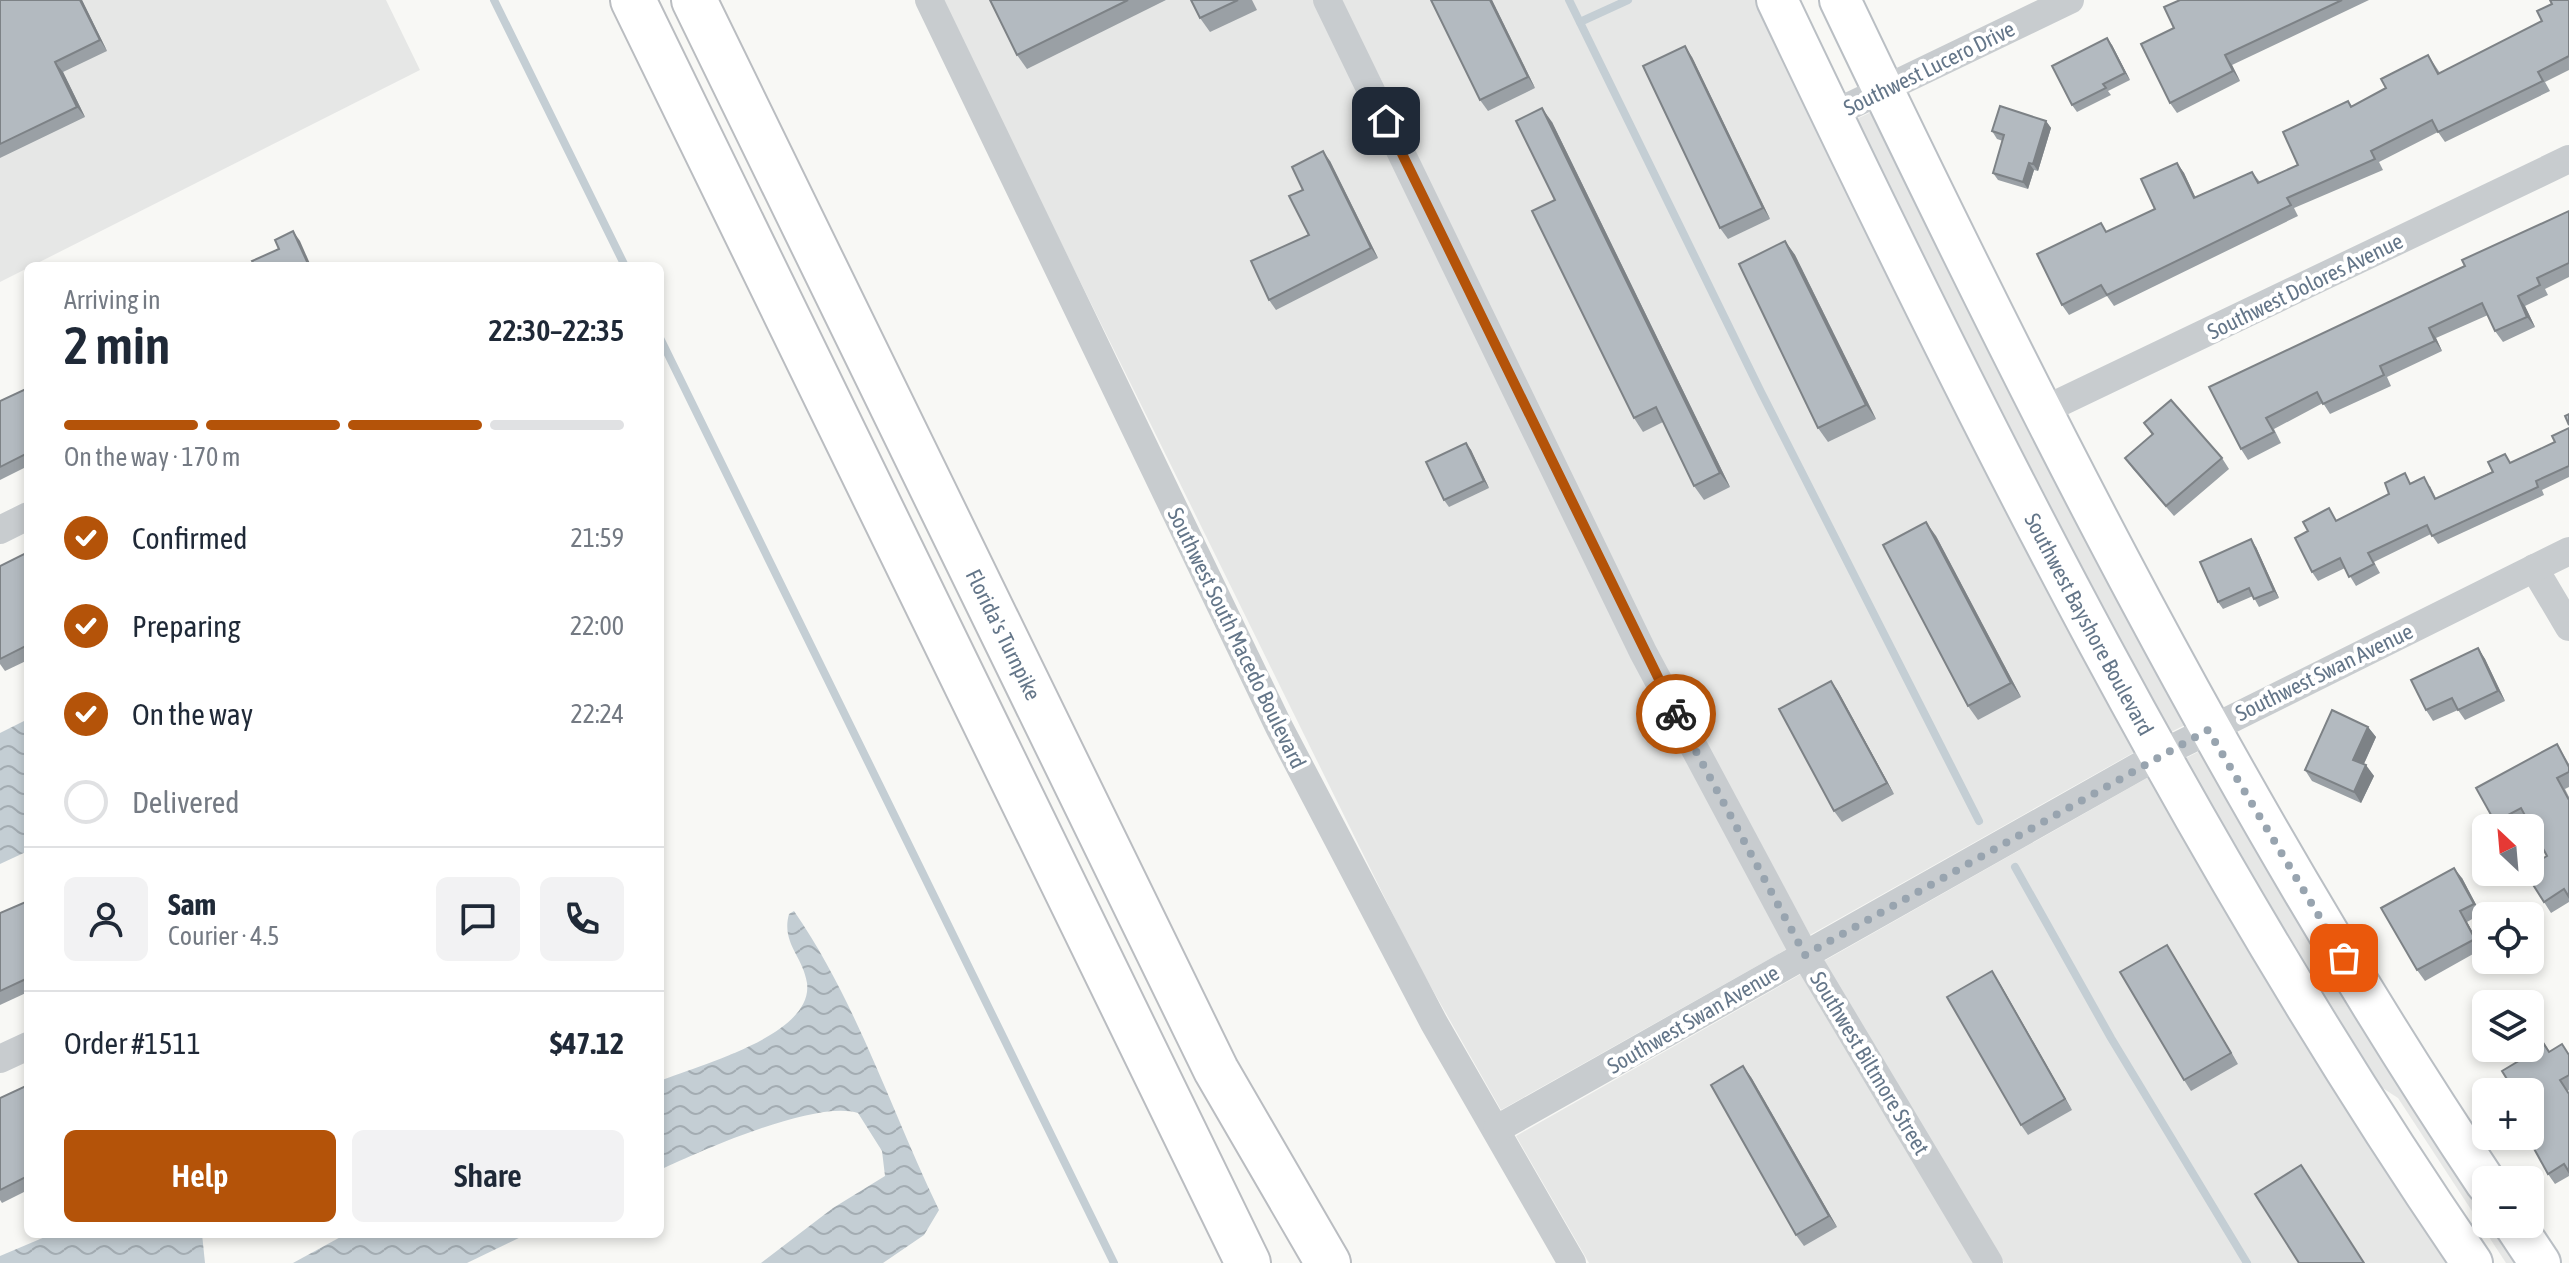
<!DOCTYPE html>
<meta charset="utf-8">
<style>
:root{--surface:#fff;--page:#f2f2f3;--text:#1f2937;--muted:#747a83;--line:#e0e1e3;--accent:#b45309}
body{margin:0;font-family:"Asap Condensed",sans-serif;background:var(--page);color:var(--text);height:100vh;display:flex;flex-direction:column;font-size:30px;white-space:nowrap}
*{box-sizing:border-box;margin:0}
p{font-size:26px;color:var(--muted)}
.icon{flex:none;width:44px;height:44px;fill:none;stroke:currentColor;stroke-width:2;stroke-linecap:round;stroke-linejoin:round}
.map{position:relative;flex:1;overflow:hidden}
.sheet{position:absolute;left:24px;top:262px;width:640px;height:976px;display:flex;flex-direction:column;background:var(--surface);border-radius:12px;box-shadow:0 4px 12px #0003}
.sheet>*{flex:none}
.needle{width:52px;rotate:334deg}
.buttons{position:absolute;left:2472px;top:814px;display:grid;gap:16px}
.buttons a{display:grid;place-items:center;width:72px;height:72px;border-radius:12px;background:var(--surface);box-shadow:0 4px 12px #0003;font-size:40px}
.pin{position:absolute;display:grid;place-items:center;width:68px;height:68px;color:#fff;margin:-34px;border-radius:16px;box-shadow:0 4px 12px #0006}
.courier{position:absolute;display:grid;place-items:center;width:80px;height:80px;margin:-40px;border:6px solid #b45309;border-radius:50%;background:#fff;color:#222;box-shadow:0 2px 10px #0007}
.headline em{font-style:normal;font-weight:600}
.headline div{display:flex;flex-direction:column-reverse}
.headline{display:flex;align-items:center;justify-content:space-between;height:136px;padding:0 40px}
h1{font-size:52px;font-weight:600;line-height:60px}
.bar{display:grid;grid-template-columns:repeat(4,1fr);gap:12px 8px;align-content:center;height:96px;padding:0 40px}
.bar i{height:10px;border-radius:6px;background:var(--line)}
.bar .on{background:var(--accent)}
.bar p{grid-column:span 4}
.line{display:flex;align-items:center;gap:20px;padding:0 40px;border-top:2px solid var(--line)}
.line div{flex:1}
.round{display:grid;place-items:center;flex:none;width:84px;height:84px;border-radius:12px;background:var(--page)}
ol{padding:0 40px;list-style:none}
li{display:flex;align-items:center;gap:24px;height:88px}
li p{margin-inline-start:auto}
li .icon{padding:8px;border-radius:50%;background:var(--accent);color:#fff;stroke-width:4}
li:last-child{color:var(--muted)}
li i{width:44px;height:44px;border:4px solid var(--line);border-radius:50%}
.cta{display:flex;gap:16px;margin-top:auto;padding:16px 40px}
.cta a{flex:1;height:92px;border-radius:12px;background:var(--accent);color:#fff;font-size:32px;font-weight:600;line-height:92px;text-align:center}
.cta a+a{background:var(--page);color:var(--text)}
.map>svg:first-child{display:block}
</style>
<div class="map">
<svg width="2569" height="1263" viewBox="0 0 2569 1263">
<defs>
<pattern id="water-waves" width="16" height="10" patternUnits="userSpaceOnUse" patternTransform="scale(2)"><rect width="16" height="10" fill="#c4ced4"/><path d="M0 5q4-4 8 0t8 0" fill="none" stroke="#a3acb2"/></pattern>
</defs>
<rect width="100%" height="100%" fill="#f8f8f5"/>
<g fill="#e6e7e6">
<polygon points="0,0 386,0 420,70 0,282"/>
<polygon points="941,0 1313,0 1631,658 1787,949 1501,1110 1415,959"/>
<polygon points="1342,0 1762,0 2140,749 1810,935 1654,646"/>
<polygon points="1878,109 2187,724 2163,736 1850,122"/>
<polygon points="2200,751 2486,1206 2486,1224 2498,1224 2524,1263 2506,1263 2398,1098 2367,1078 2178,762"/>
<polygon points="2154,774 2456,1263 2004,1263 1824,961"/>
<polygon points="1801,974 1974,1263 1589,1263 1516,1136"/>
</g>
<g fill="url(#water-waves)">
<polygon points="28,719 28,851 0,864 0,733"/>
<path d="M 794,911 C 857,1002 891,1111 939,1210 L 924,1235 L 883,1263 L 761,1263 L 833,1208 L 885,1176 L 882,1151 L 858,1113 C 817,1099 700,1151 660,1170 L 660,1081 C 697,1065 814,1036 807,983 C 803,956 781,943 789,914 Z"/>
<polygon points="52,1234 202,1234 205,1263 0,1263 0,1256"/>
<polygon points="346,1234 527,1234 467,1263 293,1263"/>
</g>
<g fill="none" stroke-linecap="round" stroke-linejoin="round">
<g stroke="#c4ced4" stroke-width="8">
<polyline points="494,0 625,266"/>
<polyline points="1569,0 1761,392 1979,821"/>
<polyline points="1580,22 1628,0"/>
<polyline points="660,338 1114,1263"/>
<polyline points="2015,867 2111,1038 2247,1263"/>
</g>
<defs>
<g id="secondary">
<path id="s1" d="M 1777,0 C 1983,434 2200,866 2472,1263"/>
<path d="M 1840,0 C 2034,406 2236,808 2486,1183"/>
<polyline points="2514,1224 2540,1263"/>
</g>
<g id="highway">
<polyline points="633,0 1248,1263"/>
<path id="s2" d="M 694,0 L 1216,1070 L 1328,1263"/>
</g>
</defs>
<use href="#secondary" stroke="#babfc4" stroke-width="44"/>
<use href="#highway" stroke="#babdc1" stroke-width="48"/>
<g stroke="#c8cccf" stroke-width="28">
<polyline points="929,0 1279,727 1434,1023 1572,1263"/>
<polyline points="1327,0 1643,652 1805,955 1989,1263"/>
<polyline points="1831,115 2070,0"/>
<polyline points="2040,412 2569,159"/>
<polyline points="0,530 28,516"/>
<polyline points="2534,568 2569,627"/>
<polyline points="0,1059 28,1046"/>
<polyline points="1497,1129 2159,755 2569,551"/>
</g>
<use href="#secondary" stroke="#fff" stroke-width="40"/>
<use href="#highway" stroke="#fff" stroke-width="44"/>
</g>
<g fill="#9aa0a5">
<polygon points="0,0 82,0 107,51 63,72 85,117 0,158"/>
<polygon points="990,0 1166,0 1027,69 1017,55"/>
<polygon points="1191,0 1252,0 1257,10 1210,32 1200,18"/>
<polygon points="1431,0 1492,0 1535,88 1488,111 1480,100"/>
<polygon points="2180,0 2369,0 2232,65 2240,81 2177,113 2170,103 2174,28"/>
<polygon points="2569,0 2569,70 2545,82 2550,91 2445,142 2438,132 2379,162 2383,170 2294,208 2298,216 2114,306 2107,296 2069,315 2062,305 2107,232 2155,209 2177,163 2184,173 2195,197 2252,172 2260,182 2298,165 2348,101 2352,106 2386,88 2428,55 2440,73 2542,21"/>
<polygon points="2112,45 2130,80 2108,91 2111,95 2077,112 2072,105"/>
<polygon points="1692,57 1770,219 1728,239 1720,228"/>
<polygon points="2046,121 2051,128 2038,171 2034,170 2028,189 1998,180 1993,173 2003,141 1997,139 1992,131"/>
<polygon points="1552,122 1730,487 1704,500 1694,486 1663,422 1643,432 1634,418 1555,200"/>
<polygon points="1330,161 1378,258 1276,310 1269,300 1309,235 1303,190"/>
<polygon points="2569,211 2569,277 2545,289 2548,295 2525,306 2535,327 2503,342 2495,331 2488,315 2436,338 2442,351 2387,377 2391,386 2330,414 2323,403 2274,429 2281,443 2248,460 2241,449 2209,387 2465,266"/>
<polygon points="1785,241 1795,255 1876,419 1828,442 1818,428"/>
<polygon points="28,388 28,466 0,480 0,401"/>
<polygon points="2144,423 2222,458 2229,469 2174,516 2133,469 2125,458 2152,435"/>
<polygon points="2569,428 2569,477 2542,490 2544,495 2438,544 2431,534 2374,562 2380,573 2356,586 2345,568 2318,581 2312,572 2308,531 2337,520 2412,483 2430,486 2436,498 2555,442"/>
<polygon points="1466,443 1471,450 1489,488 1449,507 1444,500"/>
<polygon points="1936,536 2021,697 1978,720 1968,706"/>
<polygon points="2256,547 2279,598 2259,607 2253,596 2223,609 2218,602"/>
<polygon points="28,552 28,660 5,671 0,664 0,566"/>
<polygon points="2478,648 2485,659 2505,701 2465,720 2458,710 2433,721 2426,710"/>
<polygon points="1831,681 1838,691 1894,794 1842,822 1834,811"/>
<polygon points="2368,727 2376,737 2364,764 2374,776 2361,803 2312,781 2305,770"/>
<polygon points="2557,744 2569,764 2569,787 2565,789 2569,797 2569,902 2551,913 2544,902 2547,856 2527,820 2512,828 2499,828 2495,822"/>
<polygon points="2462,878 2481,914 2467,922 2482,949 2425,981 2417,970"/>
<polygon points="28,901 28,992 0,1005 0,913"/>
<polygon points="2167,945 2238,1064 2191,1091 2184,1080"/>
<polygon points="1999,982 2072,1110 2028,1135 2021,1125"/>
<polygon points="2542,1039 2550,1052 2562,1044 2569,1054 2569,1090 2568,1091 2569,1093 2569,1176 2555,1184 2548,1174 2522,1059"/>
<polygon points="1751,1077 1837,1227 1804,1246 1796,1235"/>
<polygon points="28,1085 28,1190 2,1203 0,1200 0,1098"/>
</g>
<g fill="#7d8286">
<polygon points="80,0 82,0 107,51 100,40"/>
<polygon points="1490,0 1492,0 1535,88 1528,77"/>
<polygon points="2107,38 2112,45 2130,80 2125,73"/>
<polygon points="1685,46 1692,57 1770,219 1763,208"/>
<polygon points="2225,55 2232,65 2240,81 2233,71"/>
<polygon points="55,62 63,72 85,117 77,107"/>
<polygon points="1542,108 1552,122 1730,487 1720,473"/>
<polygon points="2046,121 2051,128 2038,171 2033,164"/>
<polygon points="1323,151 1330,161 1378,258 1371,248"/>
<polygon points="2029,163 2034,170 2028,189 2023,182"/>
<polygon points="2177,163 2184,173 2201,209 2194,198"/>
<polygon points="293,231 300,241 311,266 309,266"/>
<polygon points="1785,241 1795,255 1876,419 1866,405"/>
<polygon points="2518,296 2525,306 2535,327 2527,317"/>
<polygon points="2429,328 2436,338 2442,351 2435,341"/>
<polygon points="1466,443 1471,450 1489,488 1484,481"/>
<polygon points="1926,522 1936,536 2021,697 2011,683"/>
<polygon points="2251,539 2256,547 2279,598 2274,591"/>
<polygon points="2478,648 2485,659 2505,701 2498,691"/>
<polygon points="1831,681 1838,691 1894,794 1887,783"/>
<polygon points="660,721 661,722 664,772 660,767"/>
<polygon points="2368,727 2376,737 2361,770 2353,760"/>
<polygon points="2366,765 2374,776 2361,803 2354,792"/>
<polygon points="2454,868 2462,878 2481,914 2474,904"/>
<polygon points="2460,911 2467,922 2482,949 2475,939"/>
<polygon points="2167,945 2174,956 2238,1064 2231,1053"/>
<polygon points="1992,971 1999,982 2072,1110 2065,1099"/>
<polygon points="1743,1066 1751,1077 1837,1227 1829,1216"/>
</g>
<g fill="#b3bac0" stroke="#7d8286" stroke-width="2">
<polygon points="0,0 80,0 100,40 55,62 77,107 0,144"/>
<polygon points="990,0 1128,0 1017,55"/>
<polygon points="1191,0 1238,0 1200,18"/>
<polygon points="1431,0 1490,0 1528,77 1480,100"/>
<polygon points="2180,0 2342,0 2225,55 2233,71 2170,103 2141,44 2174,28 2164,7"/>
<polygon points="2550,0 2569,0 2569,56 2538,72 2543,81 2438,132 2432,120 2371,151 2375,159 2287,198 2291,205 2107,295 2101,285 2062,305 2037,254 2101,223 2106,232 2155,209 2141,179 2177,163 2194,198 2252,172 2258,183 2298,165 2283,132 2348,101 2351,107 2386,88 2381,79 2428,55 2438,74 2542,21 2537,11 2552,4"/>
<polygon points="2107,38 2125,73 2103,84 2106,88 2072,105 2052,66"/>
<polygon points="1685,46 1763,208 1720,228 1643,66"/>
<polygon points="2000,106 2046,121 2033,164 2029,163 2023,182 1993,173 2004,135 1992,131"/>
<polygon points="1542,108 1720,473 1694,486 1656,407 1634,418 1532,211 1555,200 1516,121"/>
<polygon points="1323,151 1371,248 1269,300 1251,261 1309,235 1289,196 1303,190 1292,167"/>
<polygon points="2569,211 2569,263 2537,278 2540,285 2518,296 2527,317 2495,331 2482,303 2429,328 2435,341 2380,366 2384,375 2323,404 2317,392 2266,418 2274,432 2241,449 2209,387 2465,266 2462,260"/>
<polygon points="293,231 309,266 255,266 252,261 279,249 275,240"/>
<polygon points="1785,241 1866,405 1818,428 1739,264"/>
<polygon points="28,388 28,453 0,467 0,401"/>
<polygon points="2171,400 2222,458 2166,506 2125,458 2153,434 2144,423"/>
<polygon points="2569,414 2569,425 2565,416"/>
<polygon points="2569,428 2569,466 2536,481 2538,487 2432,536 2427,525 2368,553 2374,564 2349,577 2340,558 2312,572 2295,538 2308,531 2303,522 2329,508 2336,521 2389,494 2385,483 2405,473 2410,484 2424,477 2435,499 2493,472 2488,462 2505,454 2510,463 2555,442 2552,436"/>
<polygon points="1466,443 1484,481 1444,500 1426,462"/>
<polygon points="1926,522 2011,683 1968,706 1883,545"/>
<polygon points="2251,539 2274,591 2254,599 2249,588 2218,602 2200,562"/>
<polygon points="28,552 28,645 0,659 0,566"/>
<polygon points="2478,648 2498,691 2458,710 2452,698 2426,710 2411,680"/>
<polygon points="1831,681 1887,783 1834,811 1779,709"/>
<polygon points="2332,710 2368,727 2353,760 2366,765 2354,792 2305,770"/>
<polygon points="2557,744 2569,767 2569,772 2557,778 2569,800 2569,897 2564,889 2544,902 2525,872 2530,872 2530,866 2547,856 2521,808 2495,822 2476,788"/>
<polygon points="2454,868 2474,904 2460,911 2475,939 2417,970 2381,908"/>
<polygon points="28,901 28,978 0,991 0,913"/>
<polygon points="2167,945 2231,1053 2184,1080 2120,972"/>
<polygon points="1992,971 2065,1099 2021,1125 1947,997"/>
<polygon points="2534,1029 2549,1052 2562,1044 2569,1055 2569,1075 2560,1080 2569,1094 2569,1172 2564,1164 2548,1174 2527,1136 2530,1136 2530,1092 2515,1092 2502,1071 2522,1059 2515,1048 2530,1048 2530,1031"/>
<polygon points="1743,1066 1829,1216 1796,1235 1711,1085"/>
<polygon points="28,1085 28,1176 0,1190 0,1098"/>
<polygon points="2301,1165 2364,1263 2299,1263 2255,1194"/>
</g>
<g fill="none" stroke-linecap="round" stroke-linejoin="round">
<polyline stroke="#98a4af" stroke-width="8" stroke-dasharray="0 14.4" points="1676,714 1805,955 2208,730 2344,958"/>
<polyline stroke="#b45309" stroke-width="10" points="1386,121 1676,714"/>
</g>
<g text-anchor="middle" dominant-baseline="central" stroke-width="8" stroke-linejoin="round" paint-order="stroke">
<g font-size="22" fill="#647689" stroke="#fff">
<text transform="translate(1929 68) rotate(-26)">Southwest Lucero Drive</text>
<text transform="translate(2305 286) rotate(-26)">Southwest Dolores Avenue</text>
<text stroke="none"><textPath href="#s1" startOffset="698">Southwest Bayshore Boulevard</textPath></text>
<text stroke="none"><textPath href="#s2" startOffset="706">Florida's Turnpike</textPath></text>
<text transform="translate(1237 638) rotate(64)">Southwest South Macedo Boulevard</text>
<text transform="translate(2324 672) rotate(-26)">Southwest Swan Avenue</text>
<text transform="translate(1693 1019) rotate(-30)">Southwest Swan Avenue</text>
<text transform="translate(1870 1063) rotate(59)">Southwest Biltmore Street</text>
</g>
</g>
</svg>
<div class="buttons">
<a><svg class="needle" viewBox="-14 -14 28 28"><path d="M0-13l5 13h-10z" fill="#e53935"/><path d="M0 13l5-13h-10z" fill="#747a83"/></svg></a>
<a><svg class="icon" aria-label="locate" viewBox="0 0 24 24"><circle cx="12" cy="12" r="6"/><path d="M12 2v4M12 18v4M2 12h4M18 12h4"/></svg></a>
<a><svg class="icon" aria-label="layers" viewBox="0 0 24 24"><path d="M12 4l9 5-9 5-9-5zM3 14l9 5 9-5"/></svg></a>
<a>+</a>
<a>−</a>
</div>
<div class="pin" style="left:2344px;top:958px;background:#ea580c"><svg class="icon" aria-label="bag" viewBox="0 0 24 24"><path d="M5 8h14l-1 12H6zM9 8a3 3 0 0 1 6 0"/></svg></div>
<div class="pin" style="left:1386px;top:121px;background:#1f2937"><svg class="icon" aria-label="home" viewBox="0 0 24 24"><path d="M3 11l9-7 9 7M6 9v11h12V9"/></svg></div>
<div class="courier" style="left:1676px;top:714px"><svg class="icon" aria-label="bike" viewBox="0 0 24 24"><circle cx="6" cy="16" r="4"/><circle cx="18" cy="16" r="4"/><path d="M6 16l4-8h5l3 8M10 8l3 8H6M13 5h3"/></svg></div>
<section class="sheet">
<div class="headline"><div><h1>2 min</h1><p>Arriving in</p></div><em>22:30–22:35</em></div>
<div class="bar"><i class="on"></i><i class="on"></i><i class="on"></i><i></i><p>On the way · 170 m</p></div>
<ol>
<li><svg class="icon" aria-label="check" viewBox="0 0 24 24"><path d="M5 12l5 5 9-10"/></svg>Confirmed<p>21:59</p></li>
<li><svg class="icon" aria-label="check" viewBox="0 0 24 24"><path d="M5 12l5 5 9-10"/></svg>Preparing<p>22:00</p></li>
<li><svg class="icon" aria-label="check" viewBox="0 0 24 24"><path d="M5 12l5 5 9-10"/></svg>On the way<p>22:24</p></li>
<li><i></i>Delivered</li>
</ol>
<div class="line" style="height:144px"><a class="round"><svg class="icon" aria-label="person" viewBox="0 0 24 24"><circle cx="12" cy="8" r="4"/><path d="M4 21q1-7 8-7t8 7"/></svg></a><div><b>Sam</b><p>Courier · 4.5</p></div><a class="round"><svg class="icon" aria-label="chat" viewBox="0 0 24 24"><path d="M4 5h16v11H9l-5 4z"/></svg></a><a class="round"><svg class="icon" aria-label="phone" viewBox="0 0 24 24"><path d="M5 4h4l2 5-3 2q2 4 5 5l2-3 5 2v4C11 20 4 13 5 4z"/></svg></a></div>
<div class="line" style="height:104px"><div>Order #1511</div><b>$47.12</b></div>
<div class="cta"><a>Help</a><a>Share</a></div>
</section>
</div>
